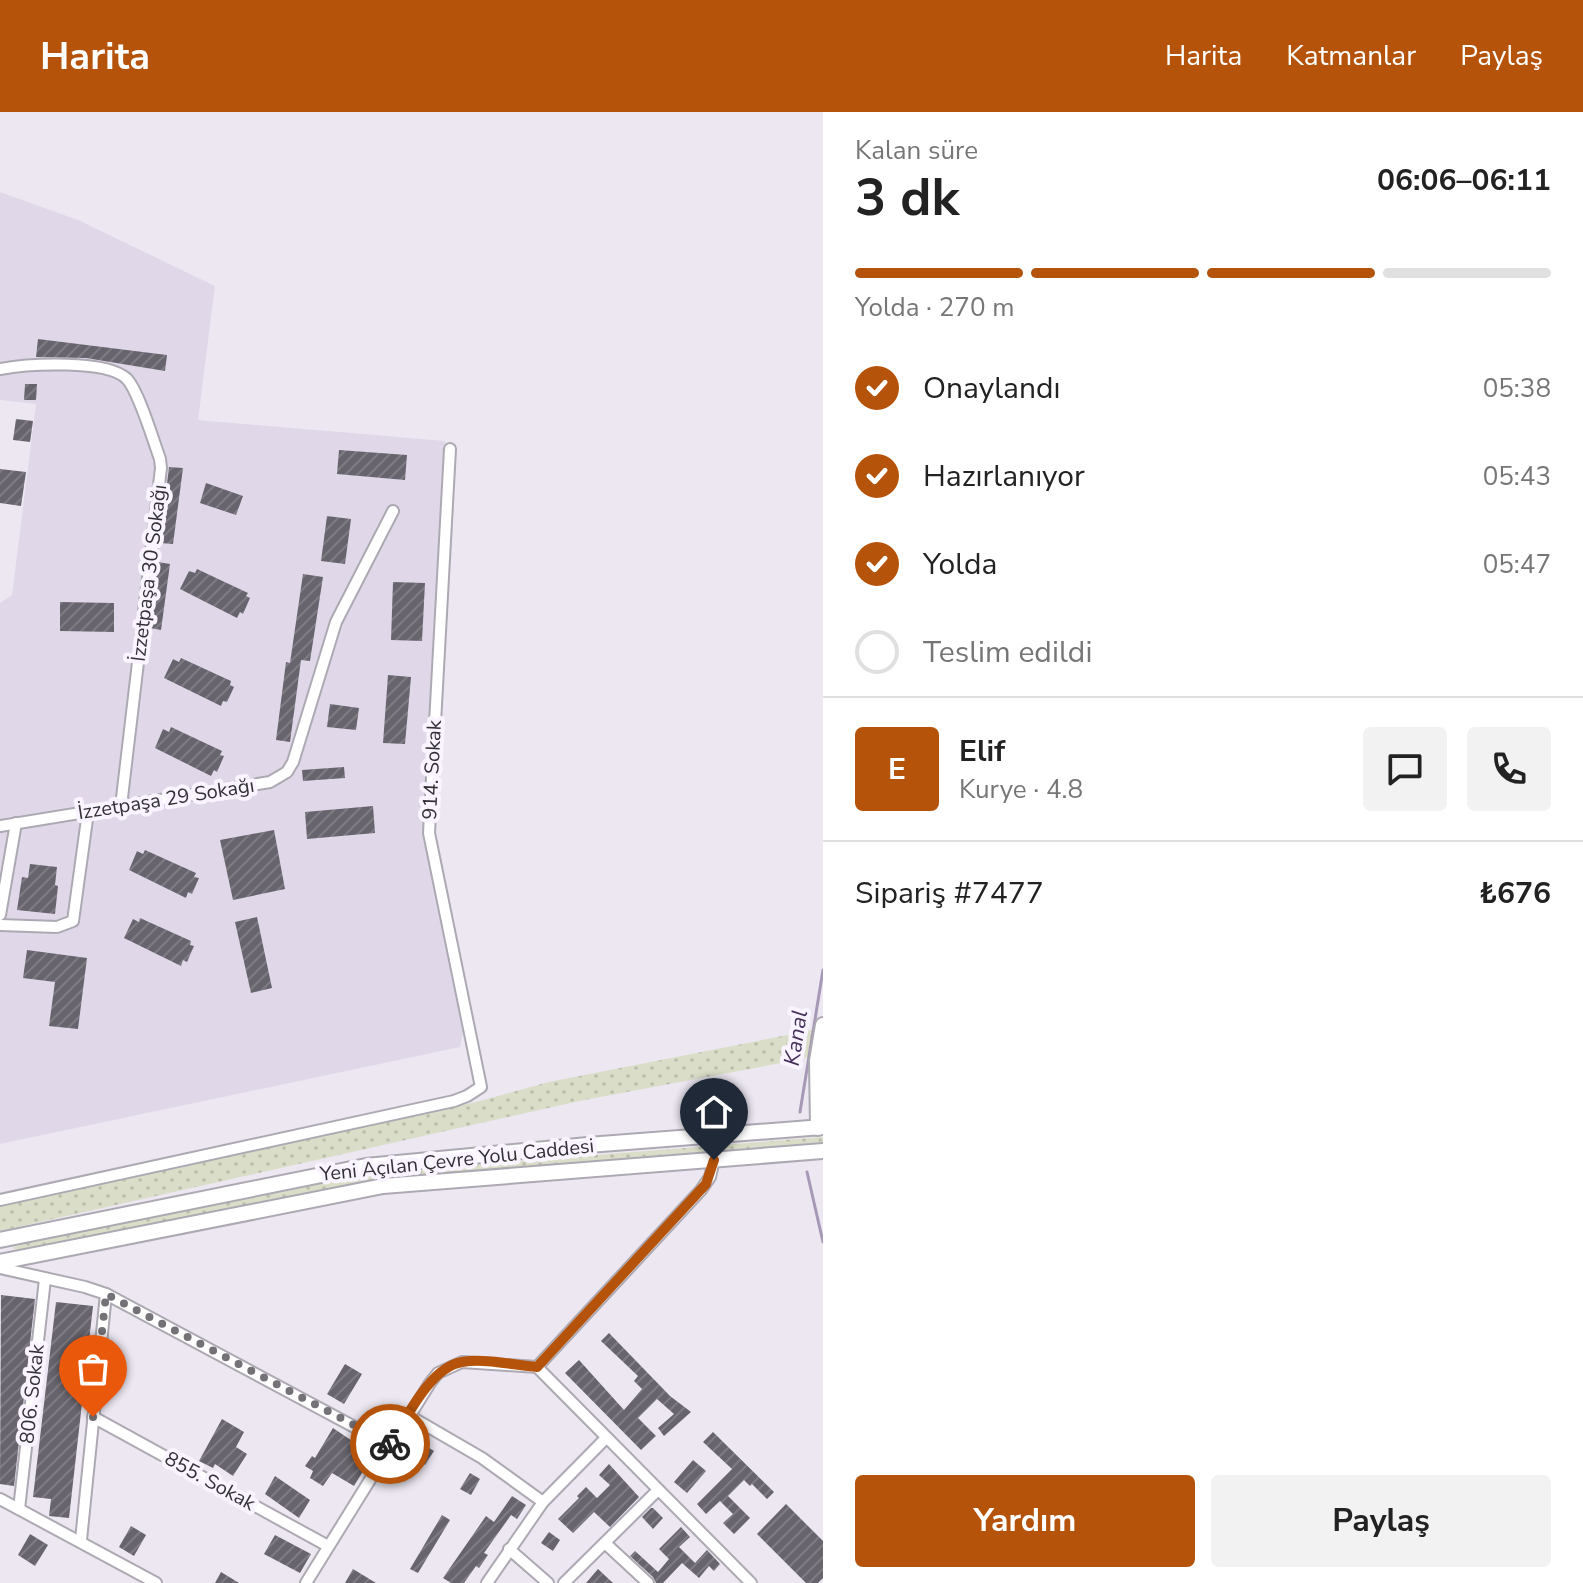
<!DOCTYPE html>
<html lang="tr">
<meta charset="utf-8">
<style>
:root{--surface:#fff;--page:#f2f2f2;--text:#222;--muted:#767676;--line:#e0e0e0;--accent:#b45309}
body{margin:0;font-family:"Nunito Sans",sans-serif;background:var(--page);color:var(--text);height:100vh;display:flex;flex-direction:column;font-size:30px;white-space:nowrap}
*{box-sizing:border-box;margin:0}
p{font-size:26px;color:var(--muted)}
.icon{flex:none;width:44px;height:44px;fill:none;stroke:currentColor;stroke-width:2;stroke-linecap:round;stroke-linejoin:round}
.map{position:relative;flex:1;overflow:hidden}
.side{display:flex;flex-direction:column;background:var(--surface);width:760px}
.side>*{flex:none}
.pin{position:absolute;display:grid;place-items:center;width:68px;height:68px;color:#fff;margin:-82px -34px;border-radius:50% 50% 50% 0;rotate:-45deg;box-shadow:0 0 8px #0007}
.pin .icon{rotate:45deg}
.courier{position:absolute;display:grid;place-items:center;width:80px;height:80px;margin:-40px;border:6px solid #b45309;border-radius:50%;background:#fff;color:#222;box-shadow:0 2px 10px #0007}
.summary em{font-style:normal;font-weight:700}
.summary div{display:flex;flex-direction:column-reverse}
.summary{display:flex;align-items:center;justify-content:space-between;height:136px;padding:0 32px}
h1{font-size:52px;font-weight:700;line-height:60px}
.bar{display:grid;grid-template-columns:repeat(4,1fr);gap:12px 8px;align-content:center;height:96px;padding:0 32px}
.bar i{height:10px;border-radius:6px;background:var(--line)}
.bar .on{background:var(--accent)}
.bar p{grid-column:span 4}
.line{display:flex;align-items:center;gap:20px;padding:0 32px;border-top:2px solid var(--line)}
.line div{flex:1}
.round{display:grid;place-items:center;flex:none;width:84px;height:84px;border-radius:8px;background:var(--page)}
ol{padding:0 32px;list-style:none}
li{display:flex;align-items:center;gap:24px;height:88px}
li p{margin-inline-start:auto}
li .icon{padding:8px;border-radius:50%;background:var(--accent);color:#fff;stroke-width:4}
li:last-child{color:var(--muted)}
li i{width:44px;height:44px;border:4px solid var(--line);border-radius:50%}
.button{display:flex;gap:16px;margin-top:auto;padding:16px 32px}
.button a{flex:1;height:92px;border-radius:8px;background:var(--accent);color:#fff;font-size:32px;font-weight:700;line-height:92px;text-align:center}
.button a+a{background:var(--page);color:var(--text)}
header{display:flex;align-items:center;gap:48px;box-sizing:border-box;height:112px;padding:0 40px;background:var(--accent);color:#fff}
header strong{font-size:38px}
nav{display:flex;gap:44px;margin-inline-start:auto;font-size:28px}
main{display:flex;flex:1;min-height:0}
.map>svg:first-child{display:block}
</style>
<header>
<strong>Harita</strong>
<nav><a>Harita</a><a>Katmanlar</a><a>Paylaş</a></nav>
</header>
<main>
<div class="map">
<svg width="823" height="1471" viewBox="0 0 823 1471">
<defs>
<pattern id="grass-dots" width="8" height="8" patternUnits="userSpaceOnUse" patternTransform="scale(2)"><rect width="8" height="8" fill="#dadec8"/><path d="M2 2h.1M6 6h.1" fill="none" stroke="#bcbfac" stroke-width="1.8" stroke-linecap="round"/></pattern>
<pattern id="building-hatch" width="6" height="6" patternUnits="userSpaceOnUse" patternTransform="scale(2)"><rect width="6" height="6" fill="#68646d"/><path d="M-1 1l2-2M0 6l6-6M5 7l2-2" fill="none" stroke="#7e7b82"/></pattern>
</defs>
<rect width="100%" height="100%" fill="#ece7f1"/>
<polygon fill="#e0d8e9" points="0,80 78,108 215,174 198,308 445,329 423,726 465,909 460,935 0,1032 0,491 12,483 36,292 0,288"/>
<g fill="url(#grass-dots)">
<polygon points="823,916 823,941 797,948 584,988 0,1119 0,1092 476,990 549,970"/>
<polygon points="823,1025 823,1030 375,1067 18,1138 12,1136 26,1131 381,1060"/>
</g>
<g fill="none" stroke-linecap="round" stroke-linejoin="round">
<g stroke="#a798b6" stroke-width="3">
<polyline points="800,1000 823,858"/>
<polyline points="807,1060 823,1130"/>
</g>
</g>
<g fill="url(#building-hatch)">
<polygon points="38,227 167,243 165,259 86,246 36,245"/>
<polygon points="25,272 37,272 36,288 24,288"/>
<polygon points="16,307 33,309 30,330 13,328"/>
<polygon points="339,338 407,343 405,368 337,362"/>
<polygon points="169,355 183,356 173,432 160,431"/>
<polygon points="0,357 26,360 21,394 0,391"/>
<polygon points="206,371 243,384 236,403 200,391"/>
<polygon points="327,404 351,407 345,452 321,449"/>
<polygon points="158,450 170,452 161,518 150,516"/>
<polygon points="197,457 248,481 246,484 250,486 243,502 240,500 237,506 180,477 189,459 195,461"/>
<polygon points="303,462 323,465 310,549 301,548 290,630 276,628 286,550 290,551"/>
<polygon points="393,470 425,471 422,529 391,528"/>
<polygon points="60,490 114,491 114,520 60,519"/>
<polygon points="181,546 231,569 230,573 234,575 227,590 223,589 221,594 164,566 173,547 179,550"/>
<polygon points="388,563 411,565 405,632 383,631"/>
<polygon points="330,592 359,596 356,618 327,615"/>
<polygon points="171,615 222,639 220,643 224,644 217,660 214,658 211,664 155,636 163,617 169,620"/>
<polygon points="344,655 345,666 303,669 302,658"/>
<polygon points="373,694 375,721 307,727 305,700"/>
<polygon points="274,718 285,777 233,788 220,728"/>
<polygon points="145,738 196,761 194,765 199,766 192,782 188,780 186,786 129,758 137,739 143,742"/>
<polygon points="30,752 57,755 55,773 58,774 55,802 17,798 22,765 28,766"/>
<polygon points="257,805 272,876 251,881 235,810"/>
<polygon points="140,806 191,829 190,833 194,834 187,850 183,848 181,854 124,826 133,807 139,810"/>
<polygon points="27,838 87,846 78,917 49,914 55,870 23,866"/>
<polygon points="1,1183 35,1187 14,1374 0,1372"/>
<polygon points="56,1190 93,1194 69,1406 49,1404 51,1387 33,1385"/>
<polygon points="609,1221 670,1284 691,1300 664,1324 658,1316 674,1302 657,1287 638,1306 656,1324 641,1338 565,1261 579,1248 624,1298 642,1277 634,1269 638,1264 601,1229"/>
<polygon points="345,1252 362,1262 344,1292 327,1282"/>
<polygon points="222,1307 244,1320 236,1335 247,1342 233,1364 215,1352 213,1356 199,1349"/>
<polygon points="333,1316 373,1343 354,1374 332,1361 323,1374 310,1366 313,1359 305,1354 312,1344 315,1346"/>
<polygon points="713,1320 774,1380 767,1387 752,1372 750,1374 744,1368 728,1384 750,1406 734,1422 723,1411 733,1402 720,1389 706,1402 697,1392 732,1357 703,1330"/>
<polygon points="421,1331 434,1339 425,1353 412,1345"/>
<polygon points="693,1348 706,1359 687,1381 674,1370"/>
<polygon points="609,1352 639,1385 610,1415 594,1400 573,1421 558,1407 579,1386 577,1384 586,1375 597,1386 610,1373 599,1363"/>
<polygon points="470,1361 480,1367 471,1383 460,1377"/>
<polygon points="275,1364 310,1388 299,1406 265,1382"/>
<polygon points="512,1384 526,1393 517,1407 511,1403 484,1441 488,1443 479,1456 476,1454 464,1471 451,1471 443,1466 486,1404 494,1410"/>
<polygon points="786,1392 823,1429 823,1466 818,1471 806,1471 757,1422"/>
<polygon points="651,1396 653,1396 663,1406 653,1417 642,1405"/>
<polygon points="442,1403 450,1408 418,1461 410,1457"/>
<polygon points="131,1414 146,1423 134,1444 119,1435"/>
<polygon points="681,1415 690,1425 679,1435 695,1451 707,1438 720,1452 714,1459 709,1454 699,1466 682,1451 663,1471 656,1471 653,1465 630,1444 635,1439 658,1460 669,1447 659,1437"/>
<polygon points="549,1420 560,1428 553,1439 541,1431"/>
<polygon points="30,1422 48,1433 35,1454 18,1443"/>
<polygon points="275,1423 311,1442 300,1461 264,1442"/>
<polygon points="353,1457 376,1471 345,1471"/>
<polygon points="598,1457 613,1471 586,1471"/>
<polygon points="221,1460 239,1471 215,1471"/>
</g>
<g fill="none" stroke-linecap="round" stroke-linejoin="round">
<defs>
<g id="street">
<path d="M 0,257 C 27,252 107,247 127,267 C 139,280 153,328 160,347 L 161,356 L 121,694"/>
<polyline points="0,714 270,670 287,660 293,650 336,510 393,399"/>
<polyline points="0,803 16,711"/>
<polyline points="0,813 57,815 73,809 88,700"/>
<polyline points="0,1088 454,989 467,984 481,975 429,721 450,337"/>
<polyline points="0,1156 85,1175 106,1182 390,1334"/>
<polyline points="537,1255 701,1078 710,1065 714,1048"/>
<polyline points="408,1303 482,1346 543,1390"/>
<polyline points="93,1305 328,1434"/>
<polyline points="0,1387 156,1471"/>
<polyline points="19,1397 45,1167"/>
<polyline points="81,1428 106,1182"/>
<polyline points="605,1431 648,1471"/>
<polyline points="509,1437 548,1471"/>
<polyline points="306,1471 430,1271 438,1261 462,1250 537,1255 751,1471"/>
<polyline points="487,1471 543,1390 606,1326"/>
<polyline points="564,1471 658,1378"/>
</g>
<g id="secondary">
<polyline points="818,1016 817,949 823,913"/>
<polyline points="0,1128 366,1054 588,1033 823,1015"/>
<polyline points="0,1150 383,1074 823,1039"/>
</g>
</defs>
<use href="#street" stroke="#ada9b3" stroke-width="14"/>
<use href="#secondary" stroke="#ada9b3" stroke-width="18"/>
<use href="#street" stroke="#fff" stroke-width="10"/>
<use href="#secondary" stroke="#fff" stroke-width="14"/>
</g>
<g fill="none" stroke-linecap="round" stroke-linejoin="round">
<polyline stroke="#747177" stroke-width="8" stroke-dasharray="0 14.4" points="93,1305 106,1182 390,1332"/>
<path stroke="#b45309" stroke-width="10" d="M 390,1332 C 406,1307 430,1255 462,1250 C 485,1246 513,1253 537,1255 L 706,1072 L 714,1048"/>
</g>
<g text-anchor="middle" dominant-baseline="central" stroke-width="8" stroke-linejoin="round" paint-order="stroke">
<g font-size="20" fill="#333135" stroke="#f9f4ff">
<text transform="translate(149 461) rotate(-83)">İzzetpaşa 30 Sokağı</text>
<text transform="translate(432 658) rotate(-87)">914. Sokak</text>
<text transform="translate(166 687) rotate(-9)">İzzetpaşa 29 Sokağı</text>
<text transform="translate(457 1048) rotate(-6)">Yeni Açılan Çevre Yolu Caddesi</text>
<text transform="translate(32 1282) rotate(-84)">806. Sokak</text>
<text transform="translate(210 1369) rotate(29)">855. Sokak</text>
</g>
<g font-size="22" font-style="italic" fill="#452f59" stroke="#f9f4ff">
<text transform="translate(796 926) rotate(-81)">Kanal</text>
</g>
</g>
</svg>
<div class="pin" style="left:93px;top:1305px;background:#ea580c"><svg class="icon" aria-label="bag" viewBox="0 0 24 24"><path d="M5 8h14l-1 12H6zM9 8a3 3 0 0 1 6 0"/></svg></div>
<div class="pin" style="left:714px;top:1048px;background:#1f2937"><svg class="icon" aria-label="home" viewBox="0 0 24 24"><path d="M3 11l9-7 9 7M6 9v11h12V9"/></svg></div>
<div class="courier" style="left:390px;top:1332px"><svg class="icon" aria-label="bike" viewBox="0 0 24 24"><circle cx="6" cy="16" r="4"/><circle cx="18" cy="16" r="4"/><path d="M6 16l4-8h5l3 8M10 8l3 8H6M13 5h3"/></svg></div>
</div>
<section class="side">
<div class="summary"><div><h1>3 dk</h1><p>Kalan süre</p></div><em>06:06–06:11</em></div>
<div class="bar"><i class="on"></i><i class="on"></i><i class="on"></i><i></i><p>Yolda · 270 m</p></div>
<ol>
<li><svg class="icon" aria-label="check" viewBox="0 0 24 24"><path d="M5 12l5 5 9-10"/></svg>Onaylandı<p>05:38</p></li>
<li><svg class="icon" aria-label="check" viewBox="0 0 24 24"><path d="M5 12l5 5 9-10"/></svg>Hazırlanıyor<p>05:43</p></li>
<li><svg class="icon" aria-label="check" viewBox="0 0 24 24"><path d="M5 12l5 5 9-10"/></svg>Yolda<p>05:47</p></li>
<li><i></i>Teslim edildi</li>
</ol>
<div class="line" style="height:144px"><b class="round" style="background:var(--accent);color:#fff">E</b><div><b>Elif</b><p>Kurye · 4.8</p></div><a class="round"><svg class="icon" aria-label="chat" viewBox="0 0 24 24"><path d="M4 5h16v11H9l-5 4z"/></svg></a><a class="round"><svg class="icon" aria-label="phone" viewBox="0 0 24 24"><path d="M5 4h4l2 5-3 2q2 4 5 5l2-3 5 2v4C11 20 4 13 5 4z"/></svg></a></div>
<div class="line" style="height:104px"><div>Sipariş #7477</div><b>₺676</b></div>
<div class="button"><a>Yardım</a><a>Paylaş</a></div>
</section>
</main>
